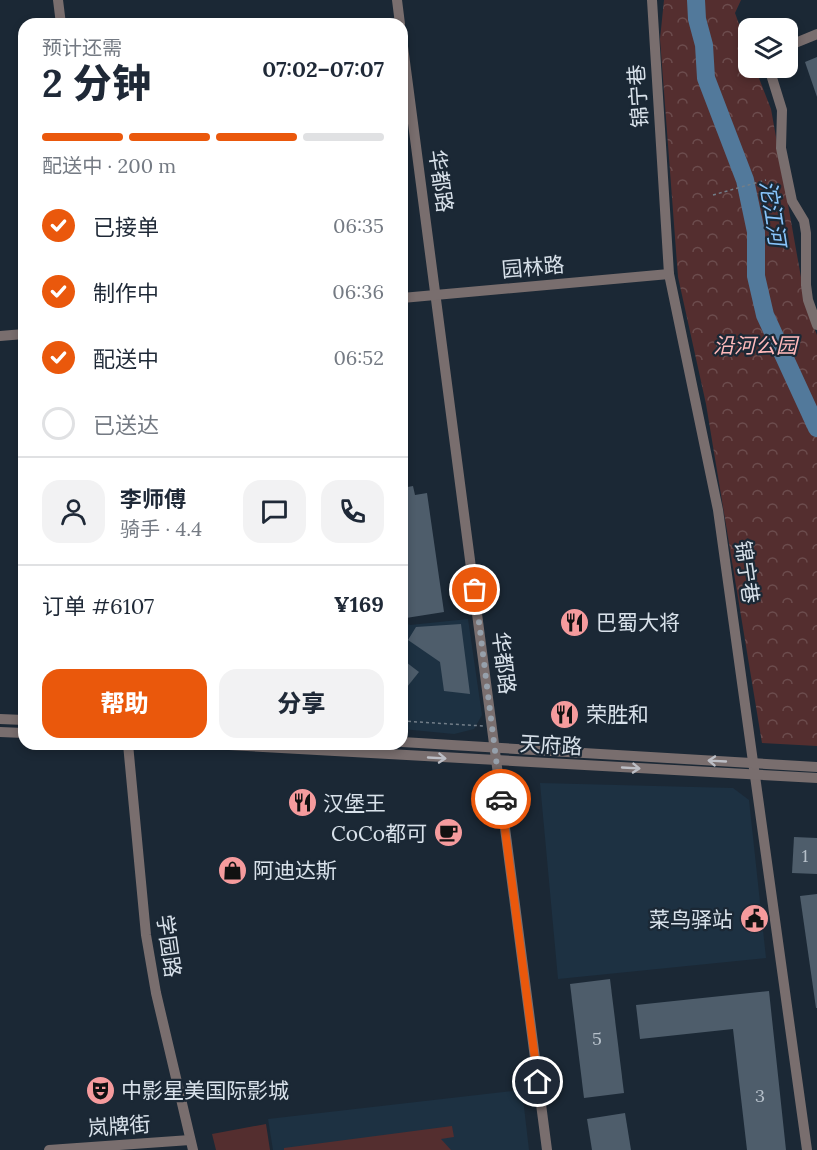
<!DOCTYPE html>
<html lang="zh">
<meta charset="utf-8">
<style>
:root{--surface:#fff;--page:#f2f2f3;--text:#1f2937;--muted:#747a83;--line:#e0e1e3;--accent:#ea580c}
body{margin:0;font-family:Lora,"Noto Sans SC",serif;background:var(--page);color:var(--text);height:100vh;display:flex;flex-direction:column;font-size:22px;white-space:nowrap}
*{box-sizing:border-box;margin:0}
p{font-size:20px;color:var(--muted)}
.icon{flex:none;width:33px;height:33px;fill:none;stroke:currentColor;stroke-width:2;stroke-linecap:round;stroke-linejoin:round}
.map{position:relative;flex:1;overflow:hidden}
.sheet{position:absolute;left:18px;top:18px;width:390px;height:732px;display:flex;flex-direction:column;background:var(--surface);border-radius:18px;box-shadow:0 3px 9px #0003}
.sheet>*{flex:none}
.buttons{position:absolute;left:738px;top:18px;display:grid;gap:12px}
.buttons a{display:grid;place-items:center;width:60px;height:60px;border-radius:12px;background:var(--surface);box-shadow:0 3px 9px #0003;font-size:30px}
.pin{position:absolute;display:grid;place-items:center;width:51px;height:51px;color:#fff;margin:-26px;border:3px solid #fff;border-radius:50%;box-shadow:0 2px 6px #0007}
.courier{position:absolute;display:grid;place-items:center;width:60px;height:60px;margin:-30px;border:4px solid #ea580c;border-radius:50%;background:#fff;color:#222;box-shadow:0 2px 8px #0007}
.overview em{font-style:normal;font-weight:800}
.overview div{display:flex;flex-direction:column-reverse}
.overview{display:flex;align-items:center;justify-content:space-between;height:102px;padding:0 24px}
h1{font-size:39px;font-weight:800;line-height:45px}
.bar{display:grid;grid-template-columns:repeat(4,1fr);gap:9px 6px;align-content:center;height:72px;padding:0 24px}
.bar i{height:8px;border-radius:4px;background:var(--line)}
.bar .current{background:var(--accent)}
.bar p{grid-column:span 4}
.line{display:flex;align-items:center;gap:15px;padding:0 24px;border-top:2px solid var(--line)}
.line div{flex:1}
.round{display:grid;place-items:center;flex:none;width:63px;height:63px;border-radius:18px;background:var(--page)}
ol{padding:0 24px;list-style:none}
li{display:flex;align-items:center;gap:18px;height:66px}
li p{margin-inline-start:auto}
li .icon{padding:6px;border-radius:50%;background:var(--accent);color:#fff;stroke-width:4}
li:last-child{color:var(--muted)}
li i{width:33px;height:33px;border:3px solid var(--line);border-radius:50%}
.button{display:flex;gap:12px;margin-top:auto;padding:12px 24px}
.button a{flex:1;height:69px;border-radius:18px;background:var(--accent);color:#fff;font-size:24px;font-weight:800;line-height:69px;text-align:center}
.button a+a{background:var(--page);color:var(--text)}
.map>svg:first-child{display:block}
</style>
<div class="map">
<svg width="817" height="1150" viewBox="0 0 817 1150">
<defs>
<pattern id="park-crowns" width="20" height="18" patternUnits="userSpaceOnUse" patternTransform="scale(1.5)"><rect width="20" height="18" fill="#542e2f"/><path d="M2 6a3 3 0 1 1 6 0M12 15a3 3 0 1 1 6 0" fill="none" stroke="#6c4c4d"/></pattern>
</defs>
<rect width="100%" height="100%" fill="#1b2835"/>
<g fill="#1d3142">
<polygon points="468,619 482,715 474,729 454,734 402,729 402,621 410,625"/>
<polygon points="540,783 733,788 749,800 766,958 558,979"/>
<polygon points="522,1090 529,1150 273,1150 268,1119"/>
</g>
<g fill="#542e2f">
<polygon points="266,1124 270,1150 216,1150 212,1134"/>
<polygon points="452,1126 454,1137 441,1139 451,1150 284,1150 284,1148"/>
</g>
<polygon fill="url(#park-crowns)" points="664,0 741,0 735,13 748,49 748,68 755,68 771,109 807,311 817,335 817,746 762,743 706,404 678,277 660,39"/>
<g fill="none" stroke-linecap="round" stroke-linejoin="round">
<polyline stroke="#52799b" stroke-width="18" points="696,0 697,19 704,45 706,78 745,180 756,232 756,276 765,315 817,428"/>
</g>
<g fill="#4e5d6b">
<polygon points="817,57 817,97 805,62"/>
<polygon points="413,486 415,495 427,493 444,612 406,618 402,592 402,488"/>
<polygon points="461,624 470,694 444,691 440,662 408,640 416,627"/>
<polygon points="402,659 419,672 407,687 402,687"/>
<polygon points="794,837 817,838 817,874 792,873"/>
<polygon points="817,894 817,1008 816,1008 800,896"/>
<polygon points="610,979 624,1093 584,1098 570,984"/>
<polygon points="769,991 786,1150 747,1150 733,1029 640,1039 636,1005"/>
<polygon points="625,1113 631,1150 592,1150 587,1119"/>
</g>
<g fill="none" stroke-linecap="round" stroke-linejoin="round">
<g stroke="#727e89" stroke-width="1.5" stroke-dasharray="3 3" stroke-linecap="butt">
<polyline points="713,195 766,180"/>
<polyline points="402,721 483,726"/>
</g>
<g stroke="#796e6e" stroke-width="10">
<polyline points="58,0 61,24"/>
<polyline points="397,0 400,24"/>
<polyline points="652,0 669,274 718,510 807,1150"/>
<polyline points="402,39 547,1150"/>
<polyline points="788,46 817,34"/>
<polyline points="769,68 782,110 781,148 792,201 804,221 806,233 806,285 808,300 817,325"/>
<polyline points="402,298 669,274"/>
<polyline points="0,336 24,334"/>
<polyline points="0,719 24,720"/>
<polyline points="0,732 24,733"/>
<polyline points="402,742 817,767"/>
<polyline points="128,744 146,935 156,993 193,1150"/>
<polyline points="211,744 817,778"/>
<polyline points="49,1150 190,1140"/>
</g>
</g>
<defs><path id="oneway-shaft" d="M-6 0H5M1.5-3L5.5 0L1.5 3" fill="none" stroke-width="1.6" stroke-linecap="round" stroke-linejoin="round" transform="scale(1.5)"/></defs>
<g stroke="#bcbec5">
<use href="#oneway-shaft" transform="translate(437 758) rotate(3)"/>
<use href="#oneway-shaft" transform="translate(717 761) rotate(-177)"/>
<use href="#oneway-shaft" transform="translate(631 768) rotate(3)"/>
</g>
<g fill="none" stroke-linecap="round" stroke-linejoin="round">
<polyline stroke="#96a0ab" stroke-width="6" stroke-dasharray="0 10.8" points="475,590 501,799"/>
<polyline stroke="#ea580c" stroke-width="8" points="501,799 538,1082"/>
</g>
<defs>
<symbol id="restaurant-disc" viewBox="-11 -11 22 22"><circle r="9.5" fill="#f59b9d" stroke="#1b2835"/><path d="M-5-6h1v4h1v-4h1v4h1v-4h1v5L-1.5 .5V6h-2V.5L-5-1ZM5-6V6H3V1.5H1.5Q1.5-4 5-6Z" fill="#111"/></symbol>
<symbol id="cafe-disc" viewBox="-11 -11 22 22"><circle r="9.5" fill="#f59b9d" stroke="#1b2835"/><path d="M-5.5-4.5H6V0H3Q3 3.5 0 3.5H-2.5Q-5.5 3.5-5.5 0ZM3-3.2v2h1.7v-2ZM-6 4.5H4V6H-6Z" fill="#111"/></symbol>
<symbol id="shop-disc" viewBox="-11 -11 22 22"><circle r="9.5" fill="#f59b9d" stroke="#1b2835"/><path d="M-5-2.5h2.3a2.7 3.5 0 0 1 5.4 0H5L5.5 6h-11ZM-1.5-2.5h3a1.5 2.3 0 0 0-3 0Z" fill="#111"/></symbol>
<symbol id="civic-disc" viewBox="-11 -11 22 22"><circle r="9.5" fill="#f59b9d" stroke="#1b2835"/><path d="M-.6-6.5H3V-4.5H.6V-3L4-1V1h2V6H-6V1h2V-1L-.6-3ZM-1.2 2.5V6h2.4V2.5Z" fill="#111"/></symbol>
<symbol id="theatre-disc" viewBox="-11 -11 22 22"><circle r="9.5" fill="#f59b9d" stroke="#1b2835"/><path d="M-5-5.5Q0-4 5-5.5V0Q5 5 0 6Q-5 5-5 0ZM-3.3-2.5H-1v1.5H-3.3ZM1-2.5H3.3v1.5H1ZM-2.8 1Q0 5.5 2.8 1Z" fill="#111"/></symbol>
</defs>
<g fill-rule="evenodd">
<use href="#restaurant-disc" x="558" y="606" width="33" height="33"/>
<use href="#restaurant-disc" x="548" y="698" width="33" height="33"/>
<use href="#restaurant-disc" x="286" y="786" width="33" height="33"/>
<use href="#cafe-disc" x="432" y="816" width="33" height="33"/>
<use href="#shop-disc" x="216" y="854" width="33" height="33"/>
<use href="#civic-disc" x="738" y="902" width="33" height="33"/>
<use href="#theatre-disc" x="84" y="1074" width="33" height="33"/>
</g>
<g text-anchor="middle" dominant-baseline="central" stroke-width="4.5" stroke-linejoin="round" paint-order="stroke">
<g font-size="18" fill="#b6c0ca">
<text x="805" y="855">1</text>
<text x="597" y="1038">5</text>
<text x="760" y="1095">3</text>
</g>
<g font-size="21" fill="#d8e1ea" stroke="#1b2835">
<text transform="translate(638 96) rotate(-94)">锦宁巷</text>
<text transform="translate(441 181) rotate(82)">华都路</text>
<text transform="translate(533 267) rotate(-5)">园林路</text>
<text transform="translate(747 572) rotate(82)">锦宁巷</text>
<text transform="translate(504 663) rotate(83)">华都路</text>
<text transform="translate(551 745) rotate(3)">天府路</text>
<text transform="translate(169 946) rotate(82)">学园路</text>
<text transform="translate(119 1126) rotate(-4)">岚牌街</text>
</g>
<g font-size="21" font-style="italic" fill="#ffbabb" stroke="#1b2835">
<text x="755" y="345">沿河公园</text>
</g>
<g font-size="21" fill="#d8e1ea" stroke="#1b2835" text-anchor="start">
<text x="596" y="622">巴蜀大将</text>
<text x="586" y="714">荣胜和</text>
<text x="323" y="803">汉堡王</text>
<text x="427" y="833" text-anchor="end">CoCo都可</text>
<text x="253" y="870">阿迪达斯</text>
<text x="733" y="919" text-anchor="end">菜鸟驿站</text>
<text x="121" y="1090">中影星美国际影城</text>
</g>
<g font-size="22" font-style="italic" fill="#89c5fc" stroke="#1b2835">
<text transform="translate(773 213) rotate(81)">沱江河</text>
</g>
</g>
</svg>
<div class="buttons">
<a><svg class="icon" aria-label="layers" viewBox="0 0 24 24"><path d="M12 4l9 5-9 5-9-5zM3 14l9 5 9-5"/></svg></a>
</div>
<div class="pin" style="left:475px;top:590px;background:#ea580c"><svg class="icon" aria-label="bag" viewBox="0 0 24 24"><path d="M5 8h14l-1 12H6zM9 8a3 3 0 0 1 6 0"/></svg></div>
<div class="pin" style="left:538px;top:1082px;background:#1f2937"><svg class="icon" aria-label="home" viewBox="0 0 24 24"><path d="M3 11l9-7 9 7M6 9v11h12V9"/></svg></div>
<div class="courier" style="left:501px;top:799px"><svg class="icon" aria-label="car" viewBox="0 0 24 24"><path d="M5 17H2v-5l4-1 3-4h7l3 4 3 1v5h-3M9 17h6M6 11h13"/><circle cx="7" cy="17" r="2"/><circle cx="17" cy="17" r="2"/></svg></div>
<section class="sheet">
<div class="overview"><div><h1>2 分钟</h1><p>预计还需</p></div><em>07:02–07:07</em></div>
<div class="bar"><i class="current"></i><i class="current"></i><i class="current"></i><i></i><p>配送中 · 200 m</p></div>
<ol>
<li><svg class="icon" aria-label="check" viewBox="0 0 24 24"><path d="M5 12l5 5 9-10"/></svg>已接单<p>06:35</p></li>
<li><svg class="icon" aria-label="check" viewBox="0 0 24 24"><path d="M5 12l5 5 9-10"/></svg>制作中<p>06:36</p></li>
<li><svg class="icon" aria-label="check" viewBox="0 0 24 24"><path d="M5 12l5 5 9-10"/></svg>配送中<p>06:52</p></li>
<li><i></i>已送达</li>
</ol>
<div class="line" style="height:108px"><a class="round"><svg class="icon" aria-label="person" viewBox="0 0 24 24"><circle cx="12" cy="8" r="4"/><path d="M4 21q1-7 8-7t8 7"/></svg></a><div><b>李师傅</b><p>骑手 · 4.4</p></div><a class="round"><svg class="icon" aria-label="chat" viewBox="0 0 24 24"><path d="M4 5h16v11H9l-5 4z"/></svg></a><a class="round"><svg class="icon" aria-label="phone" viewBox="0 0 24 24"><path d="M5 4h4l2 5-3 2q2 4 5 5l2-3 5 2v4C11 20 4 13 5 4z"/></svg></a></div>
<div class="line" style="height:78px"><div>订单 #6107</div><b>¥169</b></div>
<div class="button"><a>帮助</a><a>分享</a></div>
</section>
</div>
